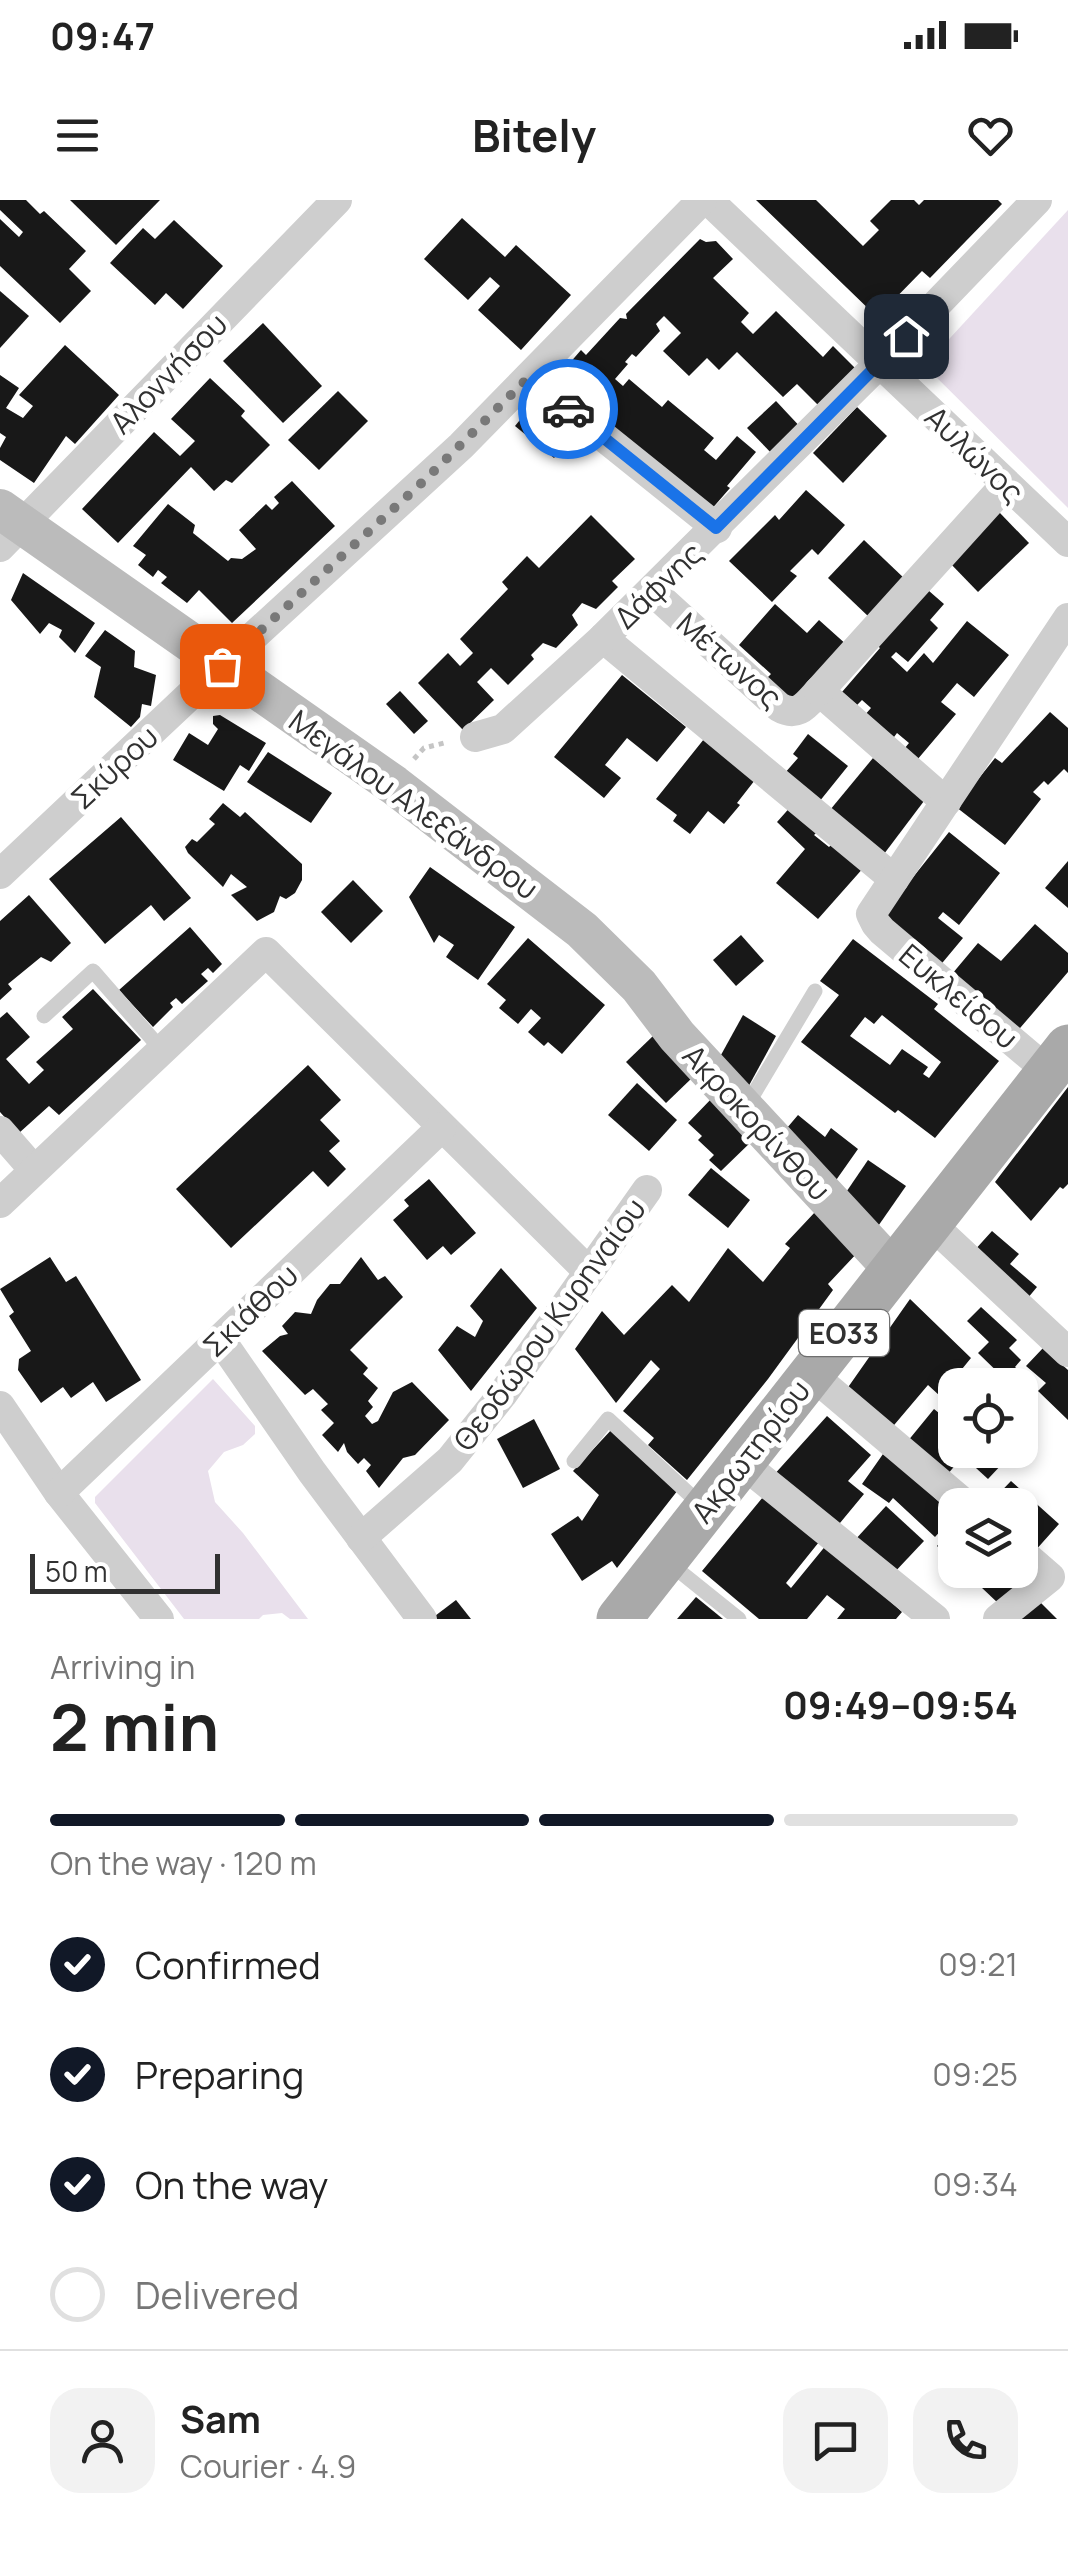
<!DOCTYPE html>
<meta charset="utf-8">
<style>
:root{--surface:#fff;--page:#f2f2f2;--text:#222;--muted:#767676;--line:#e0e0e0;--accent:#111827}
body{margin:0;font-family:Manrope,sans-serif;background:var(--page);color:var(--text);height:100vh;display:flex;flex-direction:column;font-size:38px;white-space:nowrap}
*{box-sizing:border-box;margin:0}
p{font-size:32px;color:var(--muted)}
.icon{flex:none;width:55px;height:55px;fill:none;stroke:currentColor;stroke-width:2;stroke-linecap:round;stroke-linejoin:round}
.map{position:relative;height:1419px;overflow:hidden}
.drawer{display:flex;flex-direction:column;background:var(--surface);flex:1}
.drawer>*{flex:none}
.tools{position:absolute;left:938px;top:1168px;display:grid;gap:20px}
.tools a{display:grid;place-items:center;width:100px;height:100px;border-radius:20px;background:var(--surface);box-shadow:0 5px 15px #0003;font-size:50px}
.scale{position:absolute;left:30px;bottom:25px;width:190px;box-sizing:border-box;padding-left:10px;border:5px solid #313131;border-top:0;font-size:28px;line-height:35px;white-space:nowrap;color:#313131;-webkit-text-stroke:8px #fff;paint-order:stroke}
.pin{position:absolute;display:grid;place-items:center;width:85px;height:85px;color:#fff;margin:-42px;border-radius:20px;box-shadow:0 5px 15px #0006}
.courier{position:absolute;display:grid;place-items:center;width:100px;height:100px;margin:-50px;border:8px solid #1a73e8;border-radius:50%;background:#fff;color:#222;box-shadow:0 2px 12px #0007}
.headline em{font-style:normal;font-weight:700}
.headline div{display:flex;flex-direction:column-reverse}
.headline{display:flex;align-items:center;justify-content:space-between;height:170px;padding:0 50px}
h1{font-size:65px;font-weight:700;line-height:75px}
.bar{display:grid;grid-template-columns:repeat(4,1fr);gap:15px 10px;align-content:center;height:120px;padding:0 50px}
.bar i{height:12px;border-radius:8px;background:var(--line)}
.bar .current{background:var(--accent)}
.bar p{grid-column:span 4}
.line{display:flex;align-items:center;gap:25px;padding:0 50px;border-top:2px solid var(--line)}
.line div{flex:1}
.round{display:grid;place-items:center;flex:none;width:105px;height:105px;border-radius:30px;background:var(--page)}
ol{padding:0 50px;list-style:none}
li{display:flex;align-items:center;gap:30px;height:110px}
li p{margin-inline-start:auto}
li .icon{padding:10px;border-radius:50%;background:var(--accent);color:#fff;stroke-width:4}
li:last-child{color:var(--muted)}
li i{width:55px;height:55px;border:5px solid var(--line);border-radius:50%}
.status{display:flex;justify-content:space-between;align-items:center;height:70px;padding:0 50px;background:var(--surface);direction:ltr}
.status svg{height:28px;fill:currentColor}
header{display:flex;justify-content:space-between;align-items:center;height:130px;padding:0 50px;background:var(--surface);font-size:45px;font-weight:700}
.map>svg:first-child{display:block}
</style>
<div class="status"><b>09:47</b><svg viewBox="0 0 49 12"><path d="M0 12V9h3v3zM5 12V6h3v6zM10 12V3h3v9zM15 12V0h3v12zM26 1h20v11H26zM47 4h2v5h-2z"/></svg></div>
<header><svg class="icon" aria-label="menu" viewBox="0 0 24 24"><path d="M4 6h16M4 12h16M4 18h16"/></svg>Bitely<svg class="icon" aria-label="heart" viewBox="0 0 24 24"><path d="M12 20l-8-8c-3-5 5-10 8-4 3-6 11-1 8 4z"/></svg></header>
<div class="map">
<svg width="1068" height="1419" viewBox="0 0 1068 1419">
<rect width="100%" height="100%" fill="#fff"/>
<g fill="#e9e0ec">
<polygon points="1068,10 1068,308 927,168 927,163"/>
<polygon points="213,1179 255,1226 255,1234 243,1245 224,1252 208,1271 215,1302 243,1333 308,1419 290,1419 282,1413 263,1415 259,1419 184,1419 95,1303 95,1297"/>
</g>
<g fill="#181818" fill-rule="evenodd">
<polygon points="0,0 26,0 40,14 44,11 86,51 69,69 91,91 60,123 0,66 0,19 19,37 23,32 0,10"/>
<polygon points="70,0 160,0 116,45"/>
<polygon points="756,0 816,0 863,46 879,30 870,21 891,0 914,0 919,5 924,0 998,0 1002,4 930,78 922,71 877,117"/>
<polygon points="462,18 505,57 516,45 571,95 521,150 478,110 500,86 490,77 468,100 424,59"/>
<polygon points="174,20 223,66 183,109 166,93 155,105 110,63 143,28 155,39"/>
<polygon points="700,39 706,42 716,41 733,59 713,78 749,113 741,122 753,134 776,111 823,157 833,146 856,169 820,207 797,184 783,197 737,152 719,170 707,158 689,176 663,151 681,133 664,116 656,124 660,131 636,157 632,154 625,162 628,164 615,179 623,186 629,179 662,207 668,200 714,238 704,250 716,260 737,236 756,252 727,286 730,288 710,311 556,179 581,150 586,155 620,118 627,119 626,114"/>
<polygon points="0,91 29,116 0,148"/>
<polygon points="263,123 322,186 283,223 223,161"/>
<polygon points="65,145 119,195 75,244 66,236 34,283 0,260 0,248 6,237 0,233 0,175 19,188 6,208 23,218 33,206 19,195"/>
<polygon points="210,178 245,211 241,216 270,245 232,283 226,280 214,291 191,267 118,343 82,309 154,232 180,256 195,241 171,219"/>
<polygon points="338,191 368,221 319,270 288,240"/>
<polygon points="541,194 589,233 570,257 561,250 554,258 515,226"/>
<polygon points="776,201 804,231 776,258 747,228"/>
<polygon points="857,207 887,236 843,283 813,253"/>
<polygon points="292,281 335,326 232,423 199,390 187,403 161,383 167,377 158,370 153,377 138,365 146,355 133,346 168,304 195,325 193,333 228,361 231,358 242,359 256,349 239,330 266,304 272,310 279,303 274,297"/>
<polygon points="806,290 845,325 818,355 812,349 790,371 797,376 772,402 729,361 775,315 779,320"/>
<polygon points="999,312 1029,343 978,392 948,361"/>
<polygon points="591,315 635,359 612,381 618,387 596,409 582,403 572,415 578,425 556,448 543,443 531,455 534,459 508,485 491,468 477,482 494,500 463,530 418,483 448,453 460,466 473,453 460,439 508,389 502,382 527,356 539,368"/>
<polygon points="864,340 906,380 870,418 828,378"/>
<polygon points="23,373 95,423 75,453 59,437 62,430 49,423 40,434 11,400"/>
<polygon points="921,384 944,404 930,420 938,428 908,462 896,452 891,457 907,472 924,453 933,463 967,421 1009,455 974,497 957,483 941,502 956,514 917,560 904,549 909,543 897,533 891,541 863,517 871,508 862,500 857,505 842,492 880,448 872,441"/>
<polygon points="775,404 807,433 819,420 848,446 797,504 767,478 771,474 739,445"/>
<polygon points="105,430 135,451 134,467 156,475 151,506 142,504 140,517 131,527 94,497 101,467 85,456"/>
<polygon points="622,475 686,527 657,562 627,538 605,565 621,578 604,598 554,557"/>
<polygon points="400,491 428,521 414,534 386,504"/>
<polygon points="1050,512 1068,528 1068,573 1064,569 1048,585 1044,581 1033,592 1041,599 1005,645 956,607 995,558 1002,563"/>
<polygon points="220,515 266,543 249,571 240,565 224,591 173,560 189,533 208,545 218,529 213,524 213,516"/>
<polygon points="808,534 848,566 819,602 784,574 798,558 793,554"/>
<polygon points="704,539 755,580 737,603 740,605 724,624 708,611 690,634 673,621 677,615 656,599"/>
<polygon points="268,552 332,593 311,623 247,582"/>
<polygon points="873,558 924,601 884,654 830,610"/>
<polygon points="223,603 240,617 245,612 302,664 302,680 295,693 286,699 280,696 274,712 257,721 231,695 247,687 231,674 223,687 188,653 185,647 192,639 197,642 215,624 209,619"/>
<polygon points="793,604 821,628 814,635 829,647 836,640 865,666 818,719 776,683 805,649 777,622"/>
<polygon points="121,617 191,698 164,721 151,705 105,744 49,679"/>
<polygon points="949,632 1000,673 959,725 943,712 938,718 963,738 938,768 879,720"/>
<polygon points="1068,661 1068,708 1045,688"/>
<polygon points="430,667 515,727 478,780 446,757 454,745 439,735 434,743 409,697"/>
<polygon points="353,680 383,711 351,743 321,712"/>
<polygon points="29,695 71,743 51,762 41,757 8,784 12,789 0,800 0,721"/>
<polygon points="1035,724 1068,753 1068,772 1015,834 947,780 978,743 1001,761"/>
<polygon points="190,727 222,764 213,773 208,768 201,774 208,781 182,804 176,798 170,803 173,807 153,827 119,790"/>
<polygon points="741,735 764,761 736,786 713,760"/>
<polygon points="528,738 605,805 562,854 548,842 544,846 528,832 541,818 531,809 518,824 499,808 506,800 487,784"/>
<path d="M 853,739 L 938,804 L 934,809 L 999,861 L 935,938 L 898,910 L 895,913 L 801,842 L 839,795 L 820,781 ZM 882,815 L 941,862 L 929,878 L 923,874 L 928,867 L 902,849 L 890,865 L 850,836 L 865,817 L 874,824 Z"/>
<polygon points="93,789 141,840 59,915 49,906 19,933 0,912 0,818 7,812 30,837 6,859 29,884 44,870 36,862 73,829 62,817"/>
<polygon points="743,815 776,836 746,891 716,864"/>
<polygon points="653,836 693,877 666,903 626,862"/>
<polygon points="308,865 341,900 320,920 340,941 329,951 346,969 328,987 313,971 231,1048 176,989"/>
<polygon points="637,883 677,920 649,951 608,915"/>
<polygon points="1068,887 1068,984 1063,989 1060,987 1031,1021 995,982"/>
<polygon points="713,897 754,939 721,971 709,960 714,955 698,940 702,936 688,923"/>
<polygon points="798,915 825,937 831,928 858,949 827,993 781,935"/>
<polygon points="868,960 906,986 874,1032 836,1007"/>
<polygon points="711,968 750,1000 728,1028 688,995"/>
<polygon points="429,979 476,1033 451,1055 443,1046 427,1060 393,1020 409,1006 404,1000"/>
<polygon points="816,1011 859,1051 828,1084 833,1090 768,1179 687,1280 648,1245 654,1238 623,1211 660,1169 651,1160 616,1203 575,1149 602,1111 624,1135 672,1085 689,1102 728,1048 763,1082 790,1048 785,1044"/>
<polygon points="992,1031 1019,1054 1010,1064 1037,1087 1027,1099 973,1052"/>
<polygon points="50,1057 66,1082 76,1076 141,1180 106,1202 93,1182 71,1198 63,1187 41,1203 18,1170 19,1159 31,1151 9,1116 14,1112 0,1089"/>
<polygon points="361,1057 378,1080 385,1076 403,1097 350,1150 368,1168 363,1174 378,1188 368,1201 373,1207 365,1216 372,1224 378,1221 393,1192 412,1182 449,1220 415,1255 403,1258 379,1288 366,1271 371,1265 364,1258 358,1264 347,1252 344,1243 338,1252 322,1235 334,1223 321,1210 328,1204 313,1189 305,1195 262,1151 280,1136 288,1134 282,1126 295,1112 311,1114 317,1100 330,1084 340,1084"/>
<polygon points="501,1068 537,1108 471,1191 438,1150 457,1126 475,1137 483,1121 470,1106"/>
<polygon points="910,1099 971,1158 940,1196 928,1185 889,1231 844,1193"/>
<polygon points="981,1107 1017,1140 1009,1148 1021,1160 1015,1167 1028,1179 1022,1185 1011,1185 978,1153 989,1142 967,1121"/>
<polygon points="1043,1148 1068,1170 1068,1220 1038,1191 1046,1183 1026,1166"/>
<polygon points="934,1209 955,1226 955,1250 968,1250 947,1275 907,1242"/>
<polygon points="827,1216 871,1255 848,1281 864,1294 835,1329 772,1277"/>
<polygon points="534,1219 560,1269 523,1288 497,1239"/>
<polygon points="613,1228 678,1290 617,1368 612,1361 582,1381 551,1334 578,1316 582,1321 599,1295 573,1271"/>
<polygon points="973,1250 989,1250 1003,1263 988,1279 965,1258"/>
<polygon points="883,1254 913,1277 954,1316 935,1337 893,1298 889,1303 862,1284"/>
<polygon points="1011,1281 1059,1324 1034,1352 1020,1340 1020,1305 988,1305"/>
<polygon points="763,1297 819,1342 786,1383 791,1388 827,1344 902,1412 896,1419 837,1419 845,1409 827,1395 807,1419 759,1419 702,1371"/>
<polygon points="886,1306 924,1341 891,1376 854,1341"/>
<polygon points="955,1326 955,1363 937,1346"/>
<polygon points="963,1370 1020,1370 1027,1377 999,1404"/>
<polygon points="696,1397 723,1419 677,1419"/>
<polygon points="456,1400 471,1419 431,1419"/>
<polygon points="1038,1400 1057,1419 1018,1419"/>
</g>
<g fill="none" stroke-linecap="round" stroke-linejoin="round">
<polyline stroke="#c5c5c5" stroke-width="5" stroke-dasharray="5 5" stroke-linecap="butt" points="414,559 424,548 448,542"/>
<g stroke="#cecece" stroke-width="15">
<polyline points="44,816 93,771 161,849"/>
<polyline points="747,905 815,791"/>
<polyline points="574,1261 608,1219 701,1305"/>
<polyline points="668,1362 739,1419"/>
</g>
<g stroke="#cecece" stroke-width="30">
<polyline points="708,0 1068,342"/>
<polyline points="529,177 717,328"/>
<polyline points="0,347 337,0"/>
<path d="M 652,391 L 779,507 C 798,518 806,505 819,491 L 946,602"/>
<polyline points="603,438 894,679"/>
<polyline points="819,491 1006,284"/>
<polyline points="475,537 503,529 603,438 880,163 1037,0"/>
<polyline points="0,674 221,466 461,246 702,0"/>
<polyline points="1049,872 882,731 876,724 871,714 1068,418"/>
<polyline points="0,931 34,970"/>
<polyline points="0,1003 266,752 589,1072"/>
<polyline points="931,1024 1068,1152"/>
<polyline points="220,1139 312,1272 422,1419"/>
<polyline points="811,1174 966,1305"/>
<polyline points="0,1206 59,1293 159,1419"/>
<polyline points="741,1262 935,1419"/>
<polyline points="59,1293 442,927"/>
<polyline points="361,1338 450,1260 502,1195 647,990"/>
<polyline points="998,1419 1050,1377 1020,1351"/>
</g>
<polyline stroke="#bbb" stroke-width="40" points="0,309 394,585 582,730 639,786 677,836 894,1070"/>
<polyline stroke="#a9a9a9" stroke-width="45" points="619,1419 1068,847"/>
</g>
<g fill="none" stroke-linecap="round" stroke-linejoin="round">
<polyline stroke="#797979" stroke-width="10" stroke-dasharray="0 18" points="222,466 427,278 529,177 568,209"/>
<polyline stroke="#1a73e8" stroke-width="12" points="568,209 716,328 906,136"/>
</g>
<g text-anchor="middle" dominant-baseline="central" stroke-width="10" stroke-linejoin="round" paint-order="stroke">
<rect fill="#fff" stroke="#6f6f6f" stroke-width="2.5" x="799" y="1110" width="90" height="46" rx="8"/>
<g font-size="28" font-weight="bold" fill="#313131">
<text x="844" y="1133">ΕΟ33</text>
</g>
<g font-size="30" fill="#313131" stroke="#fff">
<text transform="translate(168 173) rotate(-46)">Αλοννήσου</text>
<text transform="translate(975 254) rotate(44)">Αυλώνος</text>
<text transform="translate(658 385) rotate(-44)">Δάφνης</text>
<text transform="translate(730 460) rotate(41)">Μέτωνος</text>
<text transform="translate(114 567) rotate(-43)">Σκύρου</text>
<text transform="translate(414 604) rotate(36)">Μεγάλου Αλεξάνδρου</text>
<text transform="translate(959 796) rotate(40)">Ευκλείδου</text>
<text transform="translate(757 922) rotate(47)">Ακροκορίνθου</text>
<text transform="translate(250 1110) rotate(-44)">Σκιάθου</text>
<text transform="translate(549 1124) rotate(-54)">Θεοδώρου Κυρηναίου</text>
<text transform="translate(750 1251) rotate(-52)">Ακρωτηρίου</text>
</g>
</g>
</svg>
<div class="tools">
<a><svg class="icon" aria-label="locate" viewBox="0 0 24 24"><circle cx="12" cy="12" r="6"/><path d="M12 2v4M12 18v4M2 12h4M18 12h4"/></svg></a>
<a><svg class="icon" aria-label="layers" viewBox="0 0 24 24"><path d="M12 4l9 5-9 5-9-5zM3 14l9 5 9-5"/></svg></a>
</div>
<div class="scale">50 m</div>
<div class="pin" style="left:222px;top:466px;background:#ea580c"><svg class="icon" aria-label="bag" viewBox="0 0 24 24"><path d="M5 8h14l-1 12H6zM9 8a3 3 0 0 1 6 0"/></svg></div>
<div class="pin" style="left:906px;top:136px;background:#1f2937"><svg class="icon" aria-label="home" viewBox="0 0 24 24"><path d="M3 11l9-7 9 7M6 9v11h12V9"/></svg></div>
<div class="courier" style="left:568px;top:209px"><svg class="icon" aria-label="car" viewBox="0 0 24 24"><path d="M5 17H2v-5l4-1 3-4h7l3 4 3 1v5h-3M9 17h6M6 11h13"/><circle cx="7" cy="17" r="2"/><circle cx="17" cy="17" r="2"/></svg></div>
</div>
<section class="drawer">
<div class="headline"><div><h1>2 min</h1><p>Arriving in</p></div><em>09:49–09:54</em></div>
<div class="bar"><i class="current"></i><i class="current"></i><i class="current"></i><i></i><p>On the way · 120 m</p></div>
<ol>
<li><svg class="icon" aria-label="check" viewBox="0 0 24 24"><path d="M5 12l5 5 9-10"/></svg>Confirmed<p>09:21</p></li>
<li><svg class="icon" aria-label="check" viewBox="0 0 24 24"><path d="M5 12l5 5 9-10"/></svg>Preparing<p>09:25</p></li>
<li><svg class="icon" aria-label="check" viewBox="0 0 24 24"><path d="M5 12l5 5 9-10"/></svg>On the way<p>09:34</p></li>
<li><i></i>Delivered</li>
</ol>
<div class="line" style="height:180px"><a class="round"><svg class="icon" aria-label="person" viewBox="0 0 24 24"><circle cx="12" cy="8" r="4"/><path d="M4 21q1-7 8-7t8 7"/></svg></a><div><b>Sam</b><p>Courier · 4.9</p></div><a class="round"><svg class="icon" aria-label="chat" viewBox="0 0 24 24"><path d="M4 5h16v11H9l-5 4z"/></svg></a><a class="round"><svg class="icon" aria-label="phone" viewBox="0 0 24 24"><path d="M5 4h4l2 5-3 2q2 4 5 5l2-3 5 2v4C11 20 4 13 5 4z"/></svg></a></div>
</section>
